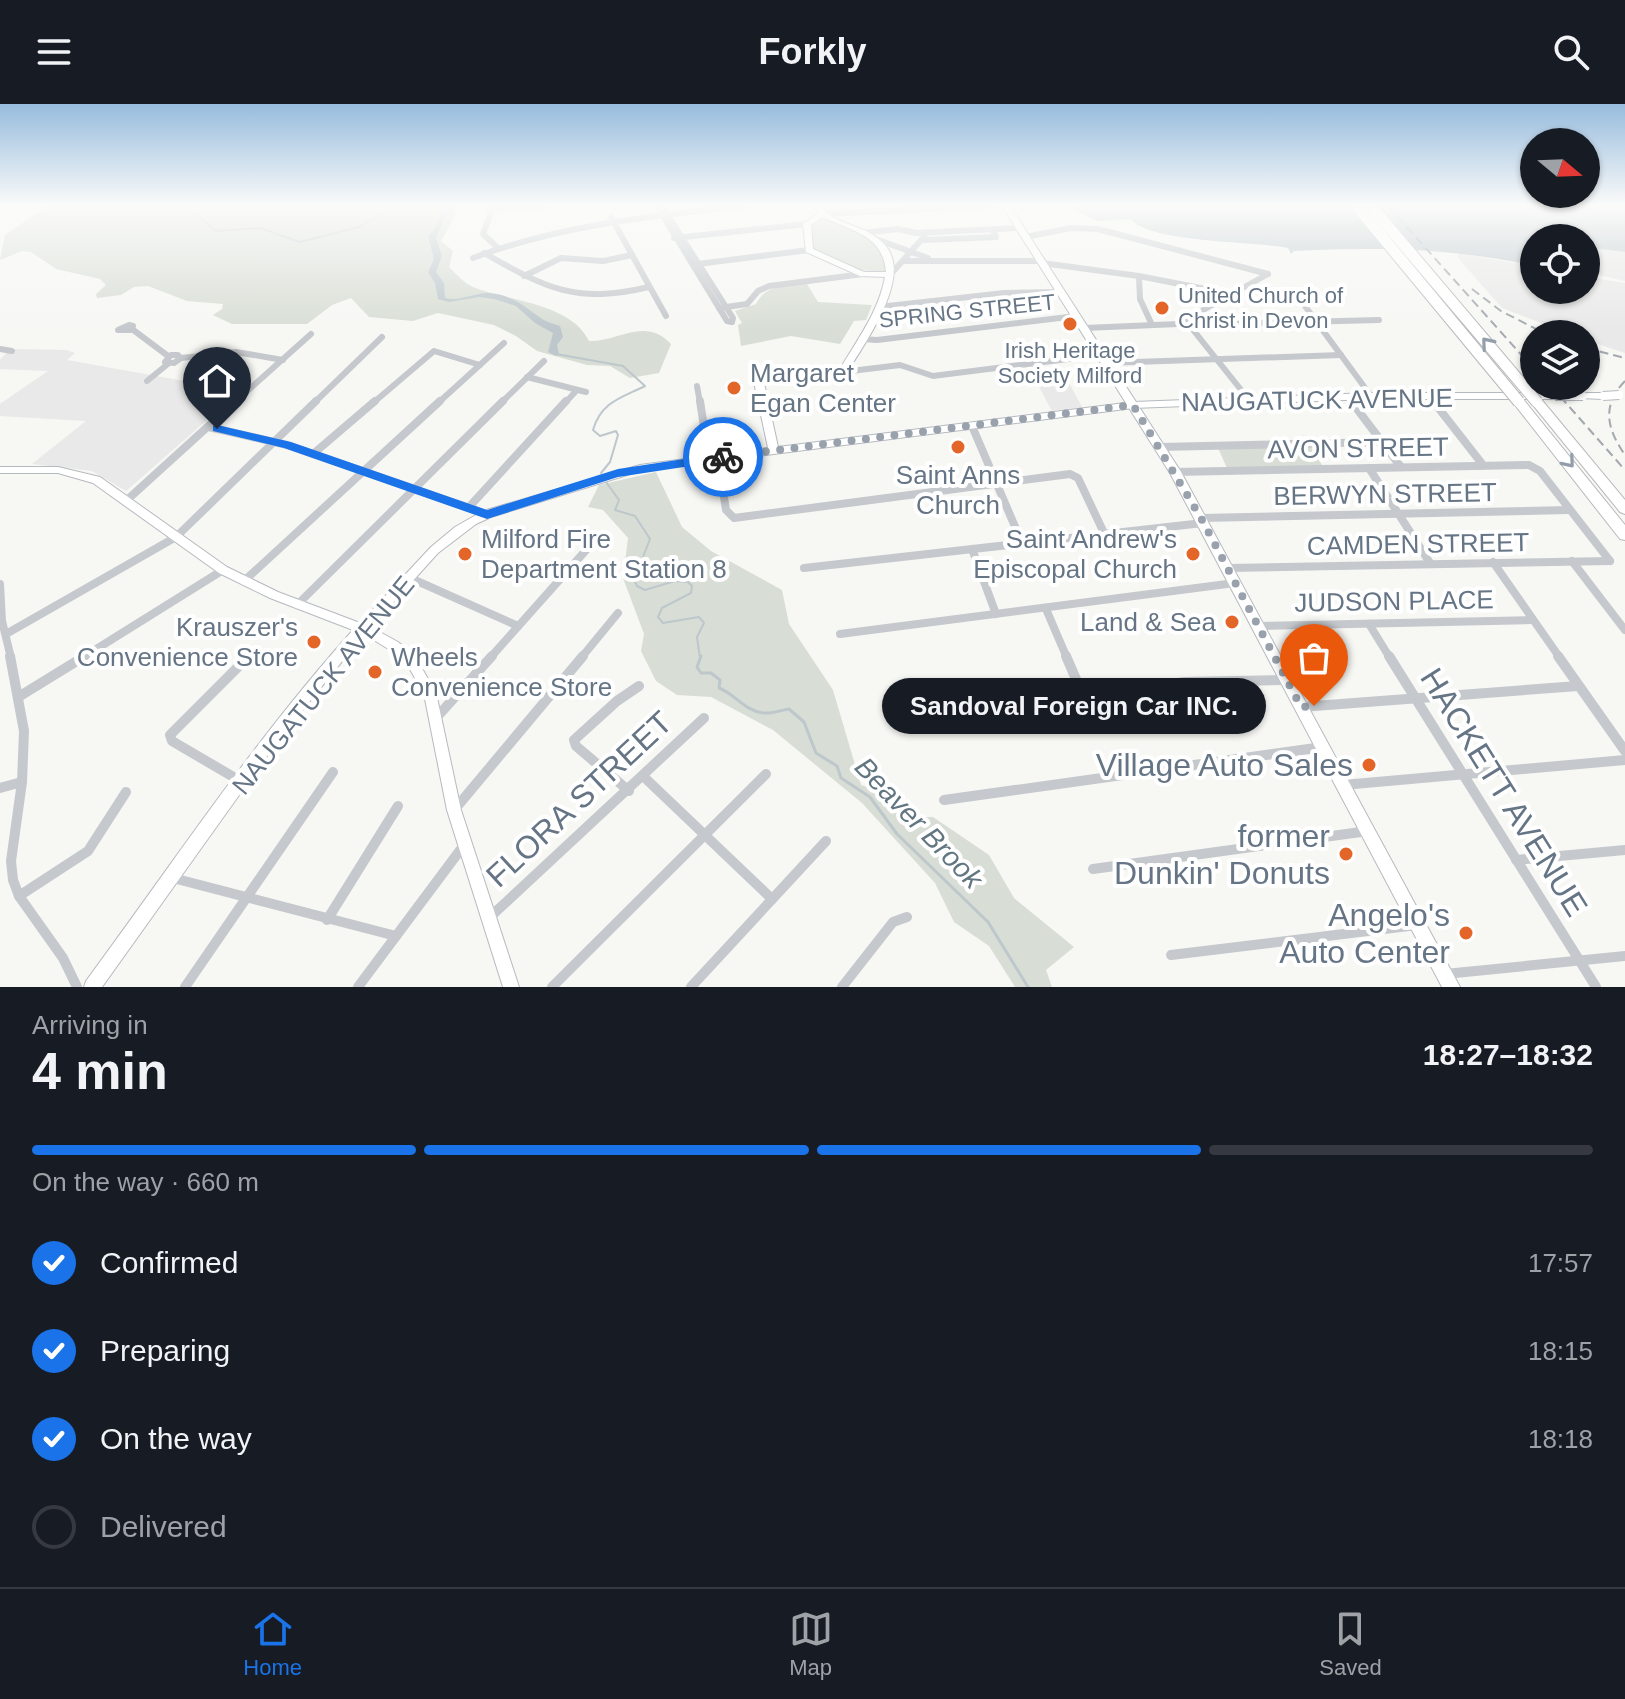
<!DOCTYPE html>
<meta charset="utf-8">
<style>
:root{--surface:#171b24;--page:#242831;--text:#f1f3f6;--muted:#9ea1a6;--line:#363941;--accent:#1a73e8}
body{margin:0;font-family:Arial,sans-serif;background:var(--page);color:var(--text);height:100vh;display:flex;flex-direction:column;font-size:30px;white-space:nowrap}
*{box-sizing:border-box;margin:0}
p{font-size:26px;color:var(--muted)}
.icon{flex:none;width:44px;height:44px;fill:none;stroke:currentColor;stroke-width:2;stroke-linecap:round;stroke-linejoin:round}
.map{position:relative;height:883px;overflow:hidden}
.sheet{display:flex;flex-direction:column;background:var(--surface);flex:1}
.sheet>*{flex:none}
.needle{width:52px;rotate:109deg}
.controls{position:absolute;left:1520px;top:24px;display:grid;gap:16px}
.controls a{display:grid;place-items:center;width:80px;height:80px;border-radius:50%;background:var(--surface);box-shadow:0 2px 6px #0004;font-size:40px}
.pin{position:absolute;display:grid;place-items:center;width:68px;height:68px;color:#fff;margin:-82px -34px;border-radius:50% 50% 50% 0;rotate:-45deg;box-shadow:0 0 8px #0007}
.pin .icon{rotate:45deg}
.courier{position:absolute;display:grid;place-items:center;width:80px;height:80px;margin:-40px;border:6px solid #1a73e8;border-radius:50%;background:#fff;color:#222;box-shadow:0 2px 10px #0007}
.bubble{position:absolute;height:56px;border-radius:28px;background:var(--surface);box-shadow:0 2px 6px #0004;font-size:26px;font-weight:800;line-height:56px;text-align:center}
.overview em{font-style:normal;font-weight:800}
.overview div{display:flex;flex-direction:column-reverse}
.overview{display:flex;align-items:center;justify-content:space-between;height:136px;padding:0 32px}
h1{font-size:52px;font-weight:800;line-height:60px}
.bar{display:grid;grid-template-columns:repeat(4,1fr);gap:12px 8px;align-content:center;height:96px;padding:0 32px}
.bar i{height:10px;border-radius:6px;background:var(--line)}
.bar .on{background:var(--accent)}
.bar p{grid-column:span 4}
ol{padding:0 32px;list-style:none}
li{display:flex;align-items:center;gap:24px;height:88px}
li p{margin-inline-start:auto}
li .icon{padding:8px;border-radius:50%;background:var(--accent);color:#fff;stroke-width:4}
li:last-child{color:var(--muted)}
li i{width:44px;height:44px;border:4px solid var(--line);border-radius:50%}
header{display:flex;justify-content:space-between;align-items:center;height:104px;padding:0 32px;background:var(--surface);font-size:36px;font-weight:800}
.tab-bar{display:flex;justify-content:space-around;align-items:center;height:112px;border-top:2px solid var(--line);background:var(--surface);font-size:22px;color:var(--muted)}
.tab-bar a{display:grid;justify-items:center;gap:4px}
.tab-bar .on{color:var(--accent)}
.map>svg:first-child{display:block}
</style>
<header><svg class="icon" aria-label="menu" viewBox="0 0 24 24"><path d="M4 6h16M4 12h16M4 18h16"/></svg>Forkly<svg class="icon" aria-label="search" viewBox="0 0 24 24"><circle cx="10" cy="10" r="6"/><path d="M15 15l6 6"/></svg></header>
<div class="map">
<svg width="1625" height="883" viewBox="0 0 1625 883">
<rect width="100%" height="100%" fill="#f7f7f4"/>
<g fill="#e8e9e8">
<polygon points="1593,142 1625,148 1625,177 1586,168 1586,143"/>
<polygon points="1457,149 1534,162 1534,186 1586,186 1586,173 1625,179 1625,249 1586,236 1586,230 1570,230 1502,204 1459,155"/>
<polygon points="10,245 66,246 75,249 67,256 240,287 126,387 92,367 32,360 86,317 0,312 0,300 48,267 0,265 0,256"/>
<polygon points="1068,277 1082,303 1052,307 1038,281"/>
</g>
<g fill="#d8ded5">
<path d="M 47,102 L 454,102 L 456,110 L 441,137 L 453,147 L 449,163 C 456,170 464,179 473,183 C 507,197 571,199 589,237 C 618,238 645,212 671,240 L 659,269 L 630,274 L 610,262 L 587,261 L 537,247 L 516,232 L 494,221 L 438,209 L 413,217 L 369,213 L 351,194 L 332,201 L 307,220 L 232,220 L 213,211 L 222,205 L 223,200 L 187,197 L 148,182 L 134,183 L 121,191 L 97,194 L 96,190 L 106,181 L 100,175 L 56,165 L 31,148 L 22,147 L 0,156 L 5,131 Z"/>
<polygon points="822,113 871,135 885,147 886,168 858,166 814,147 809,127 813,117"/>
<path d="M 807,180 L 818,198 L 872,201 L 866,216 L 854,217 L 840,240 L 791,232 L 741,242 L 738,221 L 742,219 L 735,207 L 756,200 C 766,180 786,182 807,180 Z"/>
<polygon points="1311,342 1323,363 1227,364 1218,344"/>
<polygon points="656,368 682,423 711,447 782,486 789,520 833,586 861,681 897,693 906,713 933,713 989,751 1014,794 1074,843 1046,866 1052,883 1015,883 989,842 954,818 935,779 862,699 773,626 711,593 677,591 656,577 641,547 644,530 623,474 628,434 603,406 588,403 599,381"/>
</g>
<g fill="#bdc7cc">
<path d="M 440,102 L 451,103 L 454,110 L 445,113 L 436,134 L 442,152 L 436,168 L 444,179 L 445,194 C 460,198 475,188 490,189 C 512,191 525,203 542,215 C 547,218 554,220 560,222 L 563,233 L 557,241 L 559,250 L 556,252 L 548,248 L 553,229 L 535,219 L 516,202 L 494,195 L 479,193 L 449,198 L 438,195 L 435,179 L 428,168 L 434,155 L 428,132 L 435,124 L 442,106 Z"/>
<path d="M 1078,102 L 1625,102 L 1625,148 L 1586,143 L 1586,134 L 1534,134 L 1534,146 L 1522,151 L 1534,157 L 1534,162 C 1455,144 1375,143 1294,147 L 1291,150 L 1288,144 C 1255,137 1149,139 1131,115 L 1097,117 L 1074,106 Z"/>
</g>
<g fill="none" stroke-linecap="round" stroke-linejoin="round">
<g stroke="#bdc7cc" stroke-width="2">
<polyline points="179,102 191,106 216,127 260,124 300,138 362,122 386,106 402,102"/>
<path d="M 556,250 L 623,262 L 645,282 C 621,294 601,298 593,326 L 600,332 L 616,327 L 618,331 L 610,358 L 601,369"/>
<polyline points="606,378 619,396 615,406 635,412 650,435 634,476 637,482 645,486 675,477 688,478 692,482 691,489 662,504 658,513 663,519 699,513 704,519 697,533 700,554"/>
</g>
<path stroke="#bdc7cc" stroke-width="3" d="M 701,552 L 697,563 L 701,569 L 711,569 L 720,576 L 719,584 C 735,590 745,607 763,609 C 772,610 781,606 789,605 L 804,618 L 816,649 L 837,662 L 841,674 L 870,693 L 897,730 L 988,818 L 1028,883"/>
<defs>
<g id="secondary">
<path d="M 815,102 L 822,102 C 829,116 851,120 864,126 C 875,132 887,139 891,151 C 905,184 863,242 846,270 L 770,277 L 764,279 L 778,343 L 1133,298 L 1371,289 L 1555,289 L 1560,292 L 1555,295 L 1371,295 L 1133,304 L 640,367 L 491,413 L 476,420 L 438,449 L 371,523 L 398,538 L 415,552 L 436,589 L 461,706 L 519,883 L 503,883 L 447,706 L 424,590 L 407,560 L 390,546 L 364,530 L 277,638 L 102,883 L 84,883 L 86,877 C 173,759 255,635 353,526 L 270,494 L 219,469 L 93,379 L 58,369 L 0,369 L 0,363 L 58,363 L 100,373 L 227,463 L 278,488 L 360,519 L 431,443 L 455,423 L 483,407 L 640,361 L 768,344 L 754,278 C 772,266 817,267 840,265 C 857,236 879,207 885,173 L 860,172 L 806,148 L 803,120 L 818,109 ZM 822,113 C 852,127 883,131 886,168 L 864,168 L 813,145 L 811,121 Z"/>
<polygon points="1583,289 1603,289 1608,292 1603,295 1580,294 1578,292"/>
</g>
<polygon id="primary" points="1002,102 1010,102 1181,368 1460,883 1442,883 1170,369"/>
<g id="highway">
<polygon points="1519,294 1523,295 1625,421 1625,436 1620,435 1515,301 1513,298 1515,295"/>
<polygon points="1537,294 1541,295 1625,396 1625,410 1620,408 1533,301 1531,298 1533,295"/>
</g>
</defs>
<use href="#secondary" stroke="#b5babf" stroke-width="2"/>
<use href="#primary" stroke="#b6babe" stroke-width="2"/>
<use href="#highway" stroke="#b6b9bc" stroke-width="2"/>
<g stroke="#c5c8cc" stroke-width="6">
<polyline points="657,102 727,217 732,218"/>
<polyline points="493,103 483,130 498,144"/>
<polyline points="492,105 546,102"/>
<polyline points="665,107 733,214 732,218"/>
<polyline points="822,110 991,102"/>
<polyline points="611,113 666,212"/>
<polyline points="925,128 924,136 996,133 993,126"/>
<polyline points="861,129 898,125 916,129 1019,124"/>
<polyline points="1025,133 1071,124 1098,125 1268,170"/>
<polyline points="674,134 807,120"/>
<polyline points="873,134 928,154"/>
<path d="M 484,149 C 547,185 576,200 649,183"/>
<path d="M 473,154 C 560,121 651,112 743,102"/>
<polyline points="904,157 1040,157"/>
<polyline points="1042,159 1139,172 1231,190"/>
<polyline points="697,160 809,146"/>
<polyline points="890,171 922,135"/>
<polyline points="524,172 561,154 603,157 632,151"/>
<polyline points="1139,172 1140,195 1152,221"/>
<polyline points="1302,198 1371,292"/>
<polyline points="879,203 1004,189 1060,188"/>
<polyline points="719,204 747,200 758,187 769,182 863,170"/>
<polyline points="1189,215 1223,220 1379,216"/>
<polyline points="1186,217 1250,297"/>
<polygon points="129,221 133,222 130,226 118,226"/>
<polyline points="1084,224 1178,220 1268,170"/>
<polyline points="132,225 168,252"/>
<polyline points="861,235 877,236 1076,212"/>
<polyline points="0,245 12,247"/>
<polygon points="171,251 178,251 181,254 174,259 165,258"/>
<polyline points="181,254 236,248 283,256"/>
<polyline points="1106,259 1341,251"/>
<polyline points="843,268 900,261 933,272 1100,251"/>
<polyline points="527,273 586,288"/>
<polyline points="147,277 169,259"/>
<polyline points="697,282 700,299"/>
<polyline points="1429,292 1435,299"/>
<polyline points="1348,293 1353,299"/>
<polyline points="234,299 311,230"/>
<polyline points="314,299 382,233"/>
<polyline points="373,299 434,247 480,261"/>
<polyline points="438,299 504,239"/>
<polyline points="501,299 544,257"/>
<polyline points="565,299 576,287"/>
</g>
<g stroke="#c5c8cc" stroke-width="8">
<polyline points="700,297 709,355"/>
<polyline points="1351,297 1401,363"/>
<polyline points="1433,297 1483,361"/>
<polyline points="972,322 1022,439"/>
<polyline points="209,323 287,341 487,410"/>
<polyline points="1160,343 1383,338"/>
<polyline points="313,350 375,297"/>
<polyline points="718,354 726,406 734,414 1070,370 1078,374 1104,429"/>
<polyline points="1369,364 1430,459"/>
<polyline points="1175,368 1529,361 1540,367 1610,457"/>
<polyline points="127,396 236,297"/>
<polyline points="470,402 566,297"/>
<polyline points="1201,414 1570,406"/>
<polyline points="972,445 996,510"/>
<polyline points="1572,457 1625,526"/>
<polyline points="1493,458 1560,554"/>
<polyline points="804,464 1203,419"/>
<polyline points="1227,464 1610,457"/>
<polyline points="408,473 518,522"/>
<polyline points="244,477 440,297"/>
<polyline points="0,480 2,517 11,554"/>
<polyline points="297,501 503,297"/>
<polyline points="1046,505 1067,554"/>
<polyline points="1369,520 1390,554"/>
<polyline points="1258,522 1532,516"/>
<polyline points="6,530 176,433 316,297"/>
<polyline points="840,530 1235,479"/>
<polyline points="82,554 223,466"/>
<polyline points="490,554 595,436"/>
<polyline points="581,554 618,509"/>
</g>
<g stroke="#c5c8cc" stroke-width="10">
<polyline points="10,552 24,627 22,678 11,757 13,776 19,792 63,854 77,883"/>
<polyline points="1066,552 1082,589"/>
<polyline points="1389,552 1596,883"/>
<polyline points="1558,552 1625,647"/>
<polyline points="241,560 170,631 172,637 242,678"/>
<polyline points="20,592 85,552"/>
<polyline points="1301,603 1578,582"/>
<polyline points="910,608 1186,578 1286,576"/>
<polyline points="436,614 492,552"/>
<polyline points="644,673 772,795"/>
<polyline points="1343,681 1625,656"/>
<polyline points="0,684 22,678"/>
<polyline points="629,687 576,642 574,636 617,597 639,582"/>
<polyline points="944,696 1323,643"/>
<polyline points="455,705 583,552"/>
<polyline points="1516,756 1625,746"/>
<polyline points="1093,765 1368,727"/>
<polyline points="173,774 396,832"/>
<polyline points="19,792 88,747 126,688"/>
<polyline points="489,814 704,614"/>
<polyline points="327,816 398,702"/>
<polyline points="1171,851 1417,821"/>
<polyline points="1445,870 1625,852"/>
<polyline points="185,883 333,668"/>
<polyline points="358,883 464,741"/>
<polyline points="552,883 766,670"/>
<polyline points="691,883 826,737"/>
<polyline points="842,883 893,818 907,813"/>
</g>
<use href="#secondary" fill="#fff" fill-rule="evenodd"/>
<use href="#primary" fill="#fff" fill-rule="evenodd"/>
<use href="#highway" fill="#fff" fill-rule="evenodd"/>
<g stroke="#a3a9af" stroke-width="2" stroke-dasharray="9 5" stroke-linecap="butt">
<polyline points="1388,102 1534,265"/>
<polyline points="1472,185 1501,207 1546,230"/>
<polyline points="1586,244 1625,254"/>
<path d="M 1625,277 C 1601,302 1607,325 1625,351"/>
<polyline points="1551,282 1625,366"/>
</g>
<defs>
<g id="secondary-bridge">
<polyline points="1555,292 1583,292"/>
<polyline points="1603,292 1619,291"/>
</g>
<g id="highway-bridge">
<polyline points="1360,106 1519,298"/>
<polyline points="1375,107 1537,298"/>
</g>
</defs>
<use href="#secondary-bridge" stroke="#b5babf" stroke-width="10" stroke-linecap="butt"/>
<use href="#highway-bridge" stroke="#b6b9bc" stroke-width="13" stroke-linecap="butt"/>
<use href="#secondary-bridge" stroke="#fff" stroke-width="8"/>
<use href="#highway-bridge" stroke="#fff" stroke-width="11"/>
</g>
<defs><path id="oneway-chevron" d="M-2-3.5L2.5 0L-2 3.5" fill="none" stroke-width="1.6" stroke-linecap="round" stroke-linejoin="round" transform="scale(2)"/></defs>
<g stroke="#949eaa">
<use href="#oneway-chevron" transform="translate(1487 239) rotate(-130)"/>
<use href="#oneway-chevron" transform="translate(1569 358) rotate(50)"/>
</g>
<linearGradient id="sky" x2="0" y2="1"><stop stop-color="#97bcdd"/><stop offset="0.45" stop-color="#fbfbfa"/><stop offset="1" stop-color="#fbfbfa" stop-opacity="0"/></linearGradient>
<rect width="1625" height="226" fill="url(#sky)"/>
<polygon fill="#1a73e8" points="217,321 291,338 487,406 618,365 723,349 729,353 723,357 618,373 487,415 284,344 213,327 213,322"/>
<g fill="none" stroke-linecap="round" stroke-linejoin="round">
<polyline stroke="#99a2ac" stroke-width="8" stroke-dasharray="0 14.4" points="723,353 1133,301 1201,414 1301,603 1314,602"/>
</g>
<g fill="#e46528" stroke="#fff" stroke-width="3">
<circle cx="1162" cy="204" r="8"/>
<circle cx="1070" cy="220" r="8"/>
<circle cx="734" cy="284" r="8"/>
<circle cx="958" cy="343" r="8"/>
<circle cx="465" cy="450" r="8"/>
<circle cx="1193" cy="450" r="8"/>
<circle cx="1232" cy="518" r="8"/>
<circle cx="314" cy="538" r="8"/>
<circle cx="375" cy="568" r="8"/>
<circle cx="1369" cy="661" r="8"/>
<circle cx="1346" cy="750" r="8"/>
<circle cx="1466" cy="829" r="8"/>
</g>
<g text-anchor="middle" dominant-baseline="central" stroke-width="8" stroke-linejoin="round" paint-order="stroke">
<g font-size="22" fill="#667585" stroke="#fff" text-anchor="start">
<text x="1178" y="191">United Church of<tspan x="1178" dy="25">Christ in Devon</tspan></text>
<text x="1070" y="246" text-anchor="middle">Irish Heritage<tspan x="1070" dy="25">Society Milford</tspan></text>
</g>
<g font-size="22" fill="#667585" stroke="#fff">
<text transform="translate(967 207) rotate(-6)">SPRING STREET</text>
</g>
<g font-size="26" fill="#667585" stroke="#fff" text-anchor="start">
<text x="750" y="269">Margaret<tspan x="750" dy="30">Egan Center</tspan></text>
<text x="958" y="371" text-anchor="middle">Saint Anns<tspan x="958" dy="30">Church</tspan></text>
<text x="481" y="435">Milford Fire<tspan x="481" dy="30">Department Station 8</tspan></text>
<text x="1177" y="435" text-anchor="end">Saint Andrew's<tspan x="1177" dy="30">Episcopal Church</tspan></text>
<text x="1216" y="518" text-anchor="end">Land &amp; Sea</text>
<text x="298" y="523" text-anchor="end">Krauszer's<tspan x="298" dy="30">Convenience Store</tspan></text>
<text x="391" y="553">Wheels<tspan x="391" dy="30">Convenience Store</tspan></text>
</g>
<g font-size="26" fill="#667585" stroke="#fff">
<text transform="translate(1317 296) rotate(-1)">NAUGATUCK AVENUE</text>
<text transform="translate(1358 344) rotate(-1)">AVON STREET</text>
<text transform="translate(1385 390) rotate(-1)">BERWYN STREET</text>
<text transform="translate(1418 440) rotate(-1)">CAMDEN STREET</text>
<text transform="translate(1394 497) rotate(-1)">JUDSON PLACE</text>
<text transform="translate(323 581) rotate(-51)">NAUGATUCK AVENUE</text>
</g>
<g font-size="28" font-style="italic" fill="#627681" stroke="#fff">
<text transform="translate(919 719) rotate(46)">Beaver Brook</text>
</g>
<g font-size="32" fill="#667585" stroke="#fff" text-anchor="end">
<text x="1353" y="661">Village Auto Sales</text>
<text x="1330" y="732">former<tspan x="1330" dy="37">Dunkin' Donuts</tspan></text>
<text x="1450" y="811">Angelo's<tspan x="1450" dy="37">Auto Center</tspan></text>
</g>
<g font-size="32" fill="#667585" stroke="#fff">
<text transform="translate(1504 688) rotate(58)">HACKETT AVENUE</text>
<text transform="translate(579 695) rotate(-43)">FLORA STREET</text>
</g>
</g>
</svg>
<div class="controls">
<a><svg class="needle" viewBox="-14 -14 28 28"><path d="M0-13l5 13h-10z" fill="#e53935"/><path d="M0 13l5-13h-10z" fill="#9ea1a6"/></svg></a>
<a><svg class="icon" aria-label="locate" viewBox="0 0 24 24"><circle cx="12" cy="12" r="6"/><path d="M12 2v4M12 18v4M2 12h4M18 12h4"/></svg></a>
<a><svg class="icon" aria-label="layers" viewBox="0 0 24 24"><path d="M12 4l9 5-9 5-9-5zM3 14l9 5 9-5"/></svg></a>
</div>
<div class="pin" style="left:1314px;top:602px;background:#ea580c"><svg class="icon" aria-label="bag" viewBox="0 0 24 24"><path d="M5 8h14l-1 12H6zM9 8a3 3 0 0 1 6 0"/></svg></div>
<div class="pin" style="left:217px;top:325px;background:#1f2937"><svg class="icon" aria-label="home" viewBox="0 0 24 24"><path d="M3 11l9-7 9 7M6 9v11h12V9"/></svg></div>
<div class="courier" style="left:723px;top:353px"><svg class="icon" aria-label="bike" viewBox="0 0 24 24"><circle cx="6" cy="16" r="4"/><circle cx="18" cy="16" r="4"/><path d="M6 16l4-8h5l3 8M10 8l3 8H6M13 5h3"/></svg></div>
<div class="bubble" style="left:882px;top:574px;width:384px">Sandoval Foreign Car INC.</div>
</div>
<section class="sheet">
<div class="overview"><div><h1>4 min</h1><p>Arriving in</p></div><em>18:27–18:32</em></div>
<div class="bar"><i class="on"></i><i class="on"></i><i class="on"></i><i></i><p>On the way · 660 m</p></div>
<ol>
<li><svg class="icon" aria-label="check" viewBox="0 0 24 24"><path d="M5 12l5 5 9-10"/></svg>Confirmed<p>17:57</p></li>
<li><svg class="icon" aria-label="check" viewBox="0 0 24 24"><path d="M5 12l5 5 9-10"/></svg>Preparing<p>18:15</p></li>
<li><svg class="icon" aria-label="check" viewBox="0 0 24 24"><path d="M5 12l5 5 9-10"/></svg>On the way<p>18:18</p></li>
<li><i></i>Delivered</li>
</ol>
</section>
<nav class="tab-bar">
<a class="on"><svg class="icon" aria-label="home" viewBox="0 0 24 24"><path d="M3 11l9-7 9 7M6 9v11h12V9"/></svg>Home</a>
<a><svg class="icon" aria-label="map" viewBox="0 0 24 24"><path d="M3 6l6-2 6 2 6-2v14l-6 2-6-2-6 2zM9 4v14M15 6v14"/></svg>Map</a>
<a><svg class="icon" aria-label="saved" viewBox="0 0 24 24"><path d="M7 4h10v16l-5-4-5 4z"/></svg>Saved</a>
</nav>
